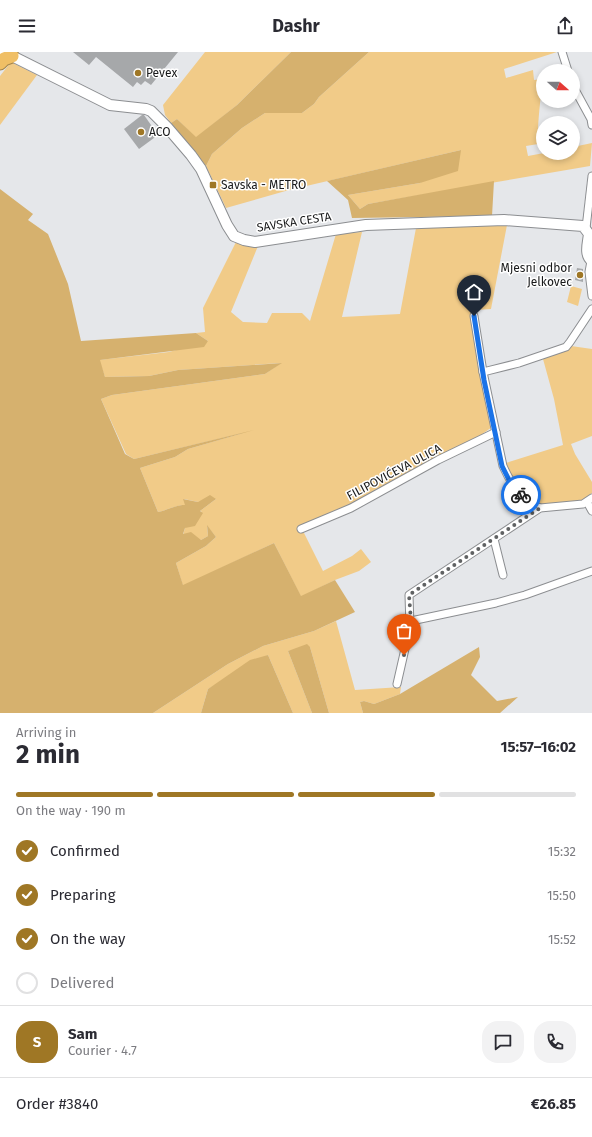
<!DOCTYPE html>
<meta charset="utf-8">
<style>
:root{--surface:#fff;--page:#f2f2f3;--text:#2b2b33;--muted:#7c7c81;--line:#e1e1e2;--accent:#9f7725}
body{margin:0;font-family:"Fira Sans",sans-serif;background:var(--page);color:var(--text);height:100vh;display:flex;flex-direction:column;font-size:15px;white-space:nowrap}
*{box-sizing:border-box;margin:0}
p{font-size:13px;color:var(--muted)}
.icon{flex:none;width:22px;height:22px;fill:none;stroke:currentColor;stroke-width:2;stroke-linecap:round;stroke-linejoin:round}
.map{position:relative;height:661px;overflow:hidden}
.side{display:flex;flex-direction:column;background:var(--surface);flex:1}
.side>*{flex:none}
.needle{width:26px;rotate:111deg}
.fabs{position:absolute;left:536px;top:12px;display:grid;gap:8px}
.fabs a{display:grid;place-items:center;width:44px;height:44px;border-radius:50%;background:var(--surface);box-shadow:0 2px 6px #0003;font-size:20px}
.pin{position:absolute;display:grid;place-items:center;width:34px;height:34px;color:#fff;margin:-41px -17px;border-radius:50% 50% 50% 0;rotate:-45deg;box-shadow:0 0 4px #0007}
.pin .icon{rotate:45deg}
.courier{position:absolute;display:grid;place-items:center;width:40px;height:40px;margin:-20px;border:3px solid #1a73e8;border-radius:50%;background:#fff;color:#222;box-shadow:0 1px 5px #0007}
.overview em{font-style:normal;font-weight:700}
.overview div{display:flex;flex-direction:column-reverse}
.overview{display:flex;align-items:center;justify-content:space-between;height:68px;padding:0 16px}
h1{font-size:26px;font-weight:700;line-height:30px}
.bar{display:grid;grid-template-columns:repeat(4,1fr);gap:6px 4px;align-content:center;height:48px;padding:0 16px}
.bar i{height:5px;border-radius:3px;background:var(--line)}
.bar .active{background:var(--accent)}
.bar p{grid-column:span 4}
.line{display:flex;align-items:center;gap:10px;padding:0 16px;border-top:1px solid var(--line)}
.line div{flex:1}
.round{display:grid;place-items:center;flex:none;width:42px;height:42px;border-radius:16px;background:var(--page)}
ol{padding:0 16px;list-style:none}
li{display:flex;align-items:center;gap:12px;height:44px}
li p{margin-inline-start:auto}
li .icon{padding:4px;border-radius:50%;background:var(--accent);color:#fff;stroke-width:4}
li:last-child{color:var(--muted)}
li i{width:22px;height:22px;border:2px solid var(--line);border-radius:50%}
header{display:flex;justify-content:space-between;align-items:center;height:52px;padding:0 16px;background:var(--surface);font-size:18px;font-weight:700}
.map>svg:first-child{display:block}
</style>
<header><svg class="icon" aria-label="menu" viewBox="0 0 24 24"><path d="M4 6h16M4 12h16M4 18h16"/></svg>Dashr<svg class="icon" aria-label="share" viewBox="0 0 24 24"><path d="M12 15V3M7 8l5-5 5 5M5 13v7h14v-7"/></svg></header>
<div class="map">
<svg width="592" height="661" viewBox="0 0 592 661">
<rect width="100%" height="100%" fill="#e5e7ea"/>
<g fill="#f1cb88">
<polygon points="205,0 291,0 237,53 196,86 177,67 171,71 165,63 163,53"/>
<path d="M 369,0 L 557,0 L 504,17 L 506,26 L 533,18 L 534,28 L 542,27 C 541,49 537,70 538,92 L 526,94 L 528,104 L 544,101 L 573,101 L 573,95 L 592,91 L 590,114 L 368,152 L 360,157 L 348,143 L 420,131 L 461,98 L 289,138 L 226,156 L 206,114 L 212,102 L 242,76 L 265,61 L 302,61 L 314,52 L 319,45 Z"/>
<polygon points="11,10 37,23 0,73 0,24"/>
<path d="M 479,173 L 507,173 L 491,257 L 476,258 L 472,263 L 492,375 L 481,383 L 455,396 L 371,443 L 301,475 L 323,519 L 352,504 L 361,497 L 371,510 L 359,519 L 335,528 L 301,545 L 274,491 L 183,534 L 176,511 L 206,494 L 216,485 L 207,474 L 208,484 L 201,488 L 183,483 L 185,476 L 202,460 L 200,459 L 216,447 L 198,450 L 184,447 L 186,453 C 175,453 168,458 158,460 L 140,416 L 175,405 L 188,397 L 243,381 L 134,407 L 126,402 L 101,347 L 112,343 L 265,322 L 281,311 L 178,318 L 149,324 L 105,325 L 99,308 L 169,300 L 208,289 L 196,281 L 205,280 L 203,256 L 236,190 L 258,194 L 231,260 L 243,270 L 267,271 L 272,261 L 302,261 L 310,269 L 336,182 L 362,180 L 342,265 L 400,262 L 416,176 Z"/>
<polygon points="571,234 582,237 578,254 567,250"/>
<polygon points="571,294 592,297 592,384 571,392 575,402 592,430 592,441 581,449 546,453 537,452 523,441 512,428 506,411 563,393 554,347 543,307"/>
<polygon points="336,569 355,638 401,635 400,642 374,652 364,649 360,650 363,661 329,661 310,595 288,599 312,661 293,661 268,603 208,637 201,661 153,661 228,612 263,594 314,579"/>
</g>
<g fill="#d6b16e">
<polygon points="291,0 369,0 319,45 314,52 302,61 265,61 242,76 212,102 206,114 171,71 177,67 196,85 237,53"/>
<polygon points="461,98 458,119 420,131 348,143 360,157 368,152 494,129 492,164 352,166 348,148 327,129"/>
<path d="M 0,137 L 33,162 L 28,168 L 48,182 L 68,232 L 81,289 L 196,281 L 208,289 L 204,295 L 100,308 L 105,325 L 149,324 L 178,318 L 282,311 L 265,322 L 112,343 L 101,347 L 125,402 L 134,407 L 254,378 L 188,397 L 175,405 L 140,416 L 158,460 C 168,458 175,453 185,453 L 183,447 L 198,450 L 210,443 L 216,447 L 200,459 L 203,461 L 195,474 L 185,476 L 183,482 L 191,480 L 201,488 L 208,484 L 207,473 L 216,485 L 206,494 L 176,511 L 183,533 L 274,491 L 301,544 L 335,528 L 355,560 L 314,579 L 263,594 L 228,612 L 153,661 L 0,661 Z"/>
<polygon points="307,592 310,595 329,661 312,661 288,599"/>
<polygon points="479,595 480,605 471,623 497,649 518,645 500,661 363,661 360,650 364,649 374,652 400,642"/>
<polygon points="268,603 293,661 201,661 208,637 250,608"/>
</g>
<g fill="#a6a8aa">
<polygon points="73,0 178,0 151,33 145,29 141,33 137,30 133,35 96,5 89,13"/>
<polygon points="142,63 144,63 158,83 139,97 124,77"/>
<polygon points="577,216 583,217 583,230 575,228"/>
</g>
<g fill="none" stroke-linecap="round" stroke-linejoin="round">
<defs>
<g id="street">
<polyline points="562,0 568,19"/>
<polyline points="573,34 591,67 592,73"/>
<polyline points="586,176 592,124"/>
<polyline points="591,209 589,220 592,244"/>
<polyline points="474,264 483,320"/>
<polyline points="587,450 592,459"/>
<path d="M 540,456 C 522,449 511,432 503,414 L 483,320 L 519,311 L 566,295 L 570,290 L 592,257"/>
<polyline points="301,477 351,456 438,408 496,380"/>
<polyline points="494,487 503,523"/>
<polyline points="411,569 496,551 525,543 592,519"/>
<polyline points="397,632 410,575 409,543 540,456 583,452 592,446"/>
</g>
<path id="secondary" d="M 4,0 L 110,53 L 146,57 L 151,59 L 167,75 L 191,103 L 201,117 L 227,173 L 234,184 L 244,188 L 255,190 L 366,173 L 504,168 L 583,174 L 589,182 C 588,191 584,203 592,209"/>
<polyline id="highway" points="0,11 4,7 12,4"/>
</defs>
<use href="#street" stroke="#8c8e91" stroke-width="9"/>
<use href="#secondary" stroke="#8c8e91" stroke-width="12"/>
<use href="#highway" stroke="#a5854b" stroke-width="15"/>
<use href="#street" stroke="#fff" stroke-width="7"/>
<use href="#secondary" stroke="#fff" stroke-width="10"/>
<use href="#highway" stroke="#f0bf65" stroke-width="13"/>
</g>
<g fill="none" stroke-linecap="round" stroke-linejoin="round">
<polyline stroke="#606263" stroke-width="4" stroke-dasharray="0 7.2" points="404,603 411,569 409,543 540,456 534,454 521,443"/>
<polyline stroke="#1a73e8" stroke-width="5" points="474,264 484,328 502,414 509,428 521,443"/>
</g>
<g fill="#9f7725" stroke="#fff" stroke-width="1.5">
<circle cx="138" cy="21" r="4"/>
<circle cx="141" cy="80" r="4"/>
<rect x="209" y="129" width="8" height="8" rx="2"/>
<circle cx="580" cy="223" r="4"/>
</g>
<g text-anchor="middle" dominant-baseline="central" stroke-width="3" stroke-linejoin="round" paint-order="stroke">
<g font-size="12" fill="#191a1b" stroke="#fff" text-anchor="start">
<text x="146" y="21">Pevex</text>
<text x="149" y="80">ACO</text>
<text x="221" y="133">Savska - METRO</text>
<text x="572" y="216" text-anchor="end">Mjesni odbor<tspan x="572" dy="14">Jelkovec</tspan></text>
</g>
<g font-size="12" fill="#191a1b" stroke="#fff">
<text transform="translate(294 170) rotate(-9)">SAVSKA CESTA</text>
<text transform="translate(394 420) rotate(-28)">FILIPOVIĆEVA ULICA</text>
</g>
</g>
</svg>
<div class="fabs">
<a><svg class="needle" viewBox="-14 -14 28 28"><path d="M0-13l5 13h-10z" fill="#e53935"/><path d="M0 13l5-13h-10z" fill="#7c7c81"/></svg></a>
<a><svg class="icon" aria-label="layers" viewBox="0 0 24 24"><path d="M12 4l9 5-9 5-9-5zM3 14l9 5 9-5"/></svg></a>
</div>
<div class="pin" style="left:404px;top:603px;background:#ea580c"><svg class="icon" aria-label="bag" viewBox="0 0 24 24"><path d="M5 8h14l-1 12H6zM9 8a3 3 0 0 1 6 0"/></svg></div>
<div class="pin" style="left:474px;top:264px;background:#1f2937"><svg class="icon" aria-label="home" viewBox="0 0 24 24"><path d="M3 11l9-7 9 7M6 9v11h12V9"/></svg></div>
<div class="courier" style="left:521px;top:443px"><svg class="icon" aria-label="bike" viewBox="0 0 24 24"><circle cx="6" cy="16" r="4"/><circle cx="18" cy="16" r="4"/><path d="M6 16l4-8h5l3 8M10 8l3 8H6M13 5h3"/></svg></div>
</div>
<section class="side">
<div class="overview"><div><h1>2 min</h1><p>Arriving in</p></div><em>15:57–16:02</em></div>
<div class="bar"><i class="active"></i><i class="active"></i><i class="active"></i><i></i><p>On the way · 190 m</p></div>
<ol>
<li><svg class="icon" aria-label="check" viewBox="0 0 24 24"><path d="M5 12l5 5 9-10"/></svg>Confirmed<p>15:32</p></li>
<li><svg class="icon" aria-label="check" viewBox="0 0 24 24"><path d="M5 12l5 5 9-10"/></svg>Preparing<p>15:50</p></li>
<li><svg class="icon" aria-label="check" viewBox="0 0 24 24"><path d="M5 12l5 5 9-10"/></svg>On the way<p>15:52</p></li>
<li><i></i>Delivered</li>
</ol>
<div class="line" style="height:72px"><b class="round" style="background:var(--accent);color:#fff">S</b><div><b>Sam</b><p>Courier · 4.7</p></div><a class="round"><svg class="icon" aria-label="chat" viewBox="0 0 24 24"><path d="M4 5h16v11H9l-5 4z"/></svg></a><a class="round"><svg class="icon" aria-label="phone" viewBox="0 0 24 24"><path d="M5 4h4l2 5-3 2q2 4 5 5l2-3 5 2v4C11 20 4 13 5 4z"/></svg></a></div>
<div class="line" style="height:52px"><div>Order #3840</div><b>€26.85</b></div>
</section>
